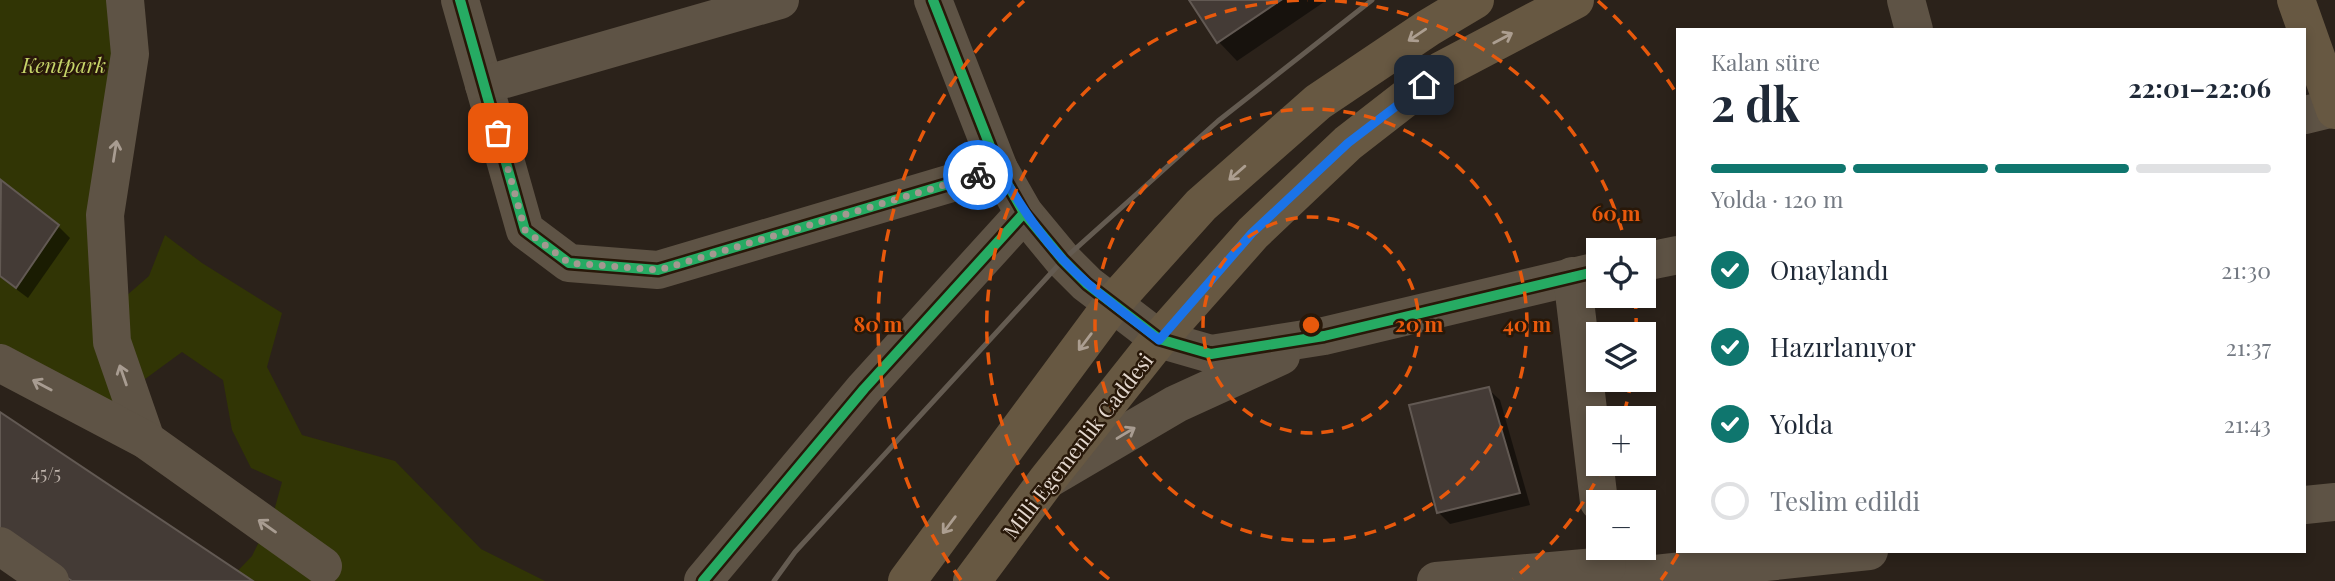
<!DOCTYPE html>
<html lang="tr">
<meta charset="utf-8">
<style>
:root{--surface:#fff;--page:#f6f6f7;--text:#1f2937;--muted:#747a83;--line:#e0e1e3;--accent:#0f766e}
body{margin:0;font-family:"Playfair Display",serif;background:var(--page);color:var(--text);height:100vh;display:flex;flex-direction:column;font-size:26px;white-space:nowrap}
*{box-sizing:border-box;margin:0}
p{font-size:23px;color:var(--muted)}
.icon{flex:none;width:38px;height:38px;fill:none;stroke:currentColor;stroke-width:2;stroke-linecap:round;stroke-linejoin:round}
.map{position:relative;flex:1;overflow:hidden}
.side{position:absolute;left:1676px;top:28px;width:630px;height:525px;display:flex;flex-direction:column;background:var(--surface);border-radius:0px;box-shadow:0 4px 10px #0003}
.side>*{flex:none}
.tools{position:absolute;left:1586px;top:238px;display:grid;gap:14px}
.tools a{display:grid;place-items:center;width:70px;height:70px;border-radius:0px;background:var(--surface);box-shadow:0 4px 10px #0003;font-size:35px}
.pin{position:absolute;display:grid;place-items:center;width:60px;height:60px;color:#fff;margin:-30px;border-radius:14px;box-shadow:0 4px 10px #0006}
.courier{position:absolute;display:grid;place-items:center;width:70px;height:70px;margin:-35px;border:5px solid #1a73e8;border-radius:50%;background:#fff;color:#222;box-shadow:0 2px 9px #0007}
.overview em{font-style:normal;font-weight:700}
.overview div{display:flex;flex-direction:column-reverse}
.overview{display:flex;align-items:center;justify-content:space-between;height:119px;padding:0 35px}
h1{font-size:46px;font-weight:700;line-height:52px}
.bar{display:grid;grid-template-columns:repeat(4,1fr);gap:10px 7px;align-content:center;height:84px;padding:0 35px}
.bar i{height:9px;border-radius:5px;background:var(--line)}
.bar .current{background:var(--accent)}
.bar p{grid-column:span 4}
ol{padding:0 35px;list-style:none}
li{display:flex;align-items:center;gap:21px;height:77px}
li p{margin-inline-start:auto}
li .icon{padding:7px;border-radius:50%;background:var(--accent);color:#fff;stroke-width:4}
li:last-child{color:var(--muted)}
li i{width:38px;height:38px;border:4px solid var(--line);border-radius:50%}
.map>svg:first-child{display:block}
</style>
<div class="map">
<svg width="2335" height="581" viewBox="0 0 2335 581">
<rect width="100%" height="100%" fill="#2b221a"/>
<polygon fill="#313505" points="0,0 125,0 118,303 149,276 165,235 202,263 282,313 267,367 302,435 395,461 481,549 545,581 228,581 252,556 274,511 282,482 251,468 232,430 223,380 182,352 141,382 146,440 0,363"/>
<g fill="#0007">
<polygon points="1191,0 1327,0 1237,61 1219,42"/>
<polygon points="1,183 58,226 70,238 28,298 0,277"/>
<polygon points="1488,389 1500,400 1530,505 1450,524 1438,512"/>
</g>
<g fill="#443b36" stroke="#625953" stroke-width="2">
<polygon points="1189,0 1281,0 1217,43"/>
<polygon points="1,180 59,225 16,288 0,276"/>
<polygon points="1489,387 1520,493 1437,513 1409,405"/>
<polygon points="0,412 253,581 72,581 0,534"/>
</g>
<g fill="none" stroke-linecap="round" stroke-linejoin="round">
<g stroke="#5e5345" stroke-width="38">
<polyline points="125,0 130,54 105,215 112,342 146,440"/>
<polyline points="460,0 525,230 569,263 658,270 999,169"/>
<polyline points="933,0 999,169 1024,213 1063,260 1087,284 1159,339 1211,354 1324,336 1598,271"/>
<polyline points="1906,0 1914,30"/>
<polyline points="484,85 780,0"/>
<polyline points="2305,115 2334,108"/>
<polyline points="1643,262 1678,255"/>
<polyline points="1572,276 1599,502"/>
<polyline points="0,363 146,440 323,566"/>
<polyline points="1050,478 1176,404 1281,356"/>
<polyline points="2305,505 2335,502"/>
<polyline points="0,546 50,581"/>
<polyline points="1608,579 1869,551"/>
<polyline points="703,581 864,389 1024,213"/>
<polyline points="1436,581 1607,566"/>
</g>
<g stroke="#675842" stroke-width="38">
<polyline points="2296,0 2335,110"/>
<polyline points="907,581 1113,303 1201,205 1318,102 1428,28 1475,0"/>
<polyline points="972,581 1047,480 1159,339 1253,233 1348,143 1442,70 1575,0"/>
</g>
<polyline stroke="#645b51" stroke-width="5" points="774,581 795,552 1063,260 1218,121 1372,0"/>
<defs>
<g id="cycleway">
<polyline points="460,0 525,230 569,263 658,270 999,169"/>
<polyline points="933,0 999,169 1024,213 1063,260 1087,284 1159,339 1211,354 1324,336 1598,271"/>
<polyline points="703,581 864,389 1024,213"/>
</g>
</defs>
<use href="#cycleway" stroke="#281809" stroke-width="15"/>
<use href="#cycleway" stroke="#26ab63" stroke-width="10"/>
</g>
<defs><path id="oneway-shaft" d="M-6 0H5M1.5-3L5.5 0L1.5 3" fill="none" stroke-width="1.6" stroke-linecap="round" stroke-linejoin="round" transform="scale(1.75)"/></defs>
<g stroke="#ac9e90">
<use href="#oneway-shaft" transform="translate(1417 35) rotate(146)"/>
<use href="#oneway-shaft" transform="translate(1503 38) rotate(-28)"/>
<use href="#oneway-shaft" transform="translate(1237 173) rotate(139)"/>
<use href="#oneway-shaft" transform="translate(1085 342) rotate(127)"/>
<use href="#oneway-shaft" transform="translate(949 525) rotate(127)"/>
</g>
<g stroke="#a89c91">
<use href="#oneway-shaft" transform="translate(115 151) rotate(-81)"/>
<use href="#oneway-shaft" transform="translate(123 375) rotate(-109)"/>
<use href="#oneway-shaft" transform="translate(42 385) rotate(-152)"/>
<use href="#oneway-shaft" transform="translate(1126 433) rotate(-31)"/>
<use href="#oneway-shaft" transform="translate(267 526) rotate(-145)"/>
</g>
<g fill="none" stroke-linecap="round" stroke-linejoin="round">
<polyline stroke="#a39890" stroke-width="7" stroke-dasharray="0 12.6" points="498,133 525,230 569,263 659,270 978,175"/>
<path stroke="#1a73e8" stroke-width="9" d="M 978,175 L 999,169 C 1023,211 1050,251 1087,283 C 1110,303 1135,321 1159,340 L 1252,233 L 1348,143 L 1424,85"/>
</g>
<g fill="none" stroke="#e8590c" stroke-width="3.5" stroke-dasharray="12 9">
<circle cx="1311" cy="325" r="108"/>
<circle cx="1311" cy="325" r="216"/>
<path d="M1631 381A325 325 0 0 1 1623 417M1604 465A325 325 0 0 1 1513 579M1109 579A325 325 0 0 1 1308 0M1314 0A325 325 0 0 1 1627 249M1635 297A325 325 0 0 1 1636 334"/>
<path d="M1678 554A433 433 0 0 1 1661 580M961 580A433 433 0 0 1 1024 1M1598 1A433 433 0 0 1 1678 96"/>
</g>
<g text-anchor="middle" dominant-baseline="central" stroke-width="5" stroke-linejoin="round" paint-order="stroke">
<g font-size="18" fill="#bcb1a9">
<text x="46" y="473">45/5</text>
</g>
<g font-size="21" font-style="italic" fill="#c6d469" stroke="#281809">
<text x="64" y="64">Kentpark</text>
</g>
<g font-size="21" fill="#e4d8cf" stroke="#281809">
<text transform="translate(1077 445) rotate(-52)">Milli Egemenlik Caddesi</text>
</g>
</g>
<circle cx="1311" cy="325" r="10" fill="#e8590c" stroke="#281809" stroke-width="3.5"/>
<g font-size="21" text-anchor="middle" font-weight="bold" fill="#e8590c" stroke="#281809" stroke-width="5" stroke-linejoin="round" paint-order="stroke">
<text x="1616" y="221">60 m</text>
<text x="1419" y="332">20 m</text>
<text x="1527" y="332">40 m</text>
<text x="878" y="332">80 m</text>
</g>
</svg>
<div class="tools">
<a><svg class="icon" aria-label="locate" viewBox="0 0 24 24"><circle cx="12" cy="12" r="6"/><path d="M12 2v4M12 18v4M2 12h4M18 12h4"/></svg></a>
<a><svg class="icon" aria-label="layers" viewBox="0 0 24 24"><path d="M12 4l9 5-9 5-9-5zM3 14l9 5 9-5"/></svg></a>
<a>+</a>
<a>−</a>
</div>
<div class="pin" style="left:498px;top:133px;background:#ea580c"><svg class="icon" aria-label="bag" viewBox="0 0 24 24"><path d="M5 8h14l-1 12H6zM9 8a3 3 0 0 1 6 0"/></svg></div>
<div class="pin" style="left:1424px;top:85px;background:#1f2937"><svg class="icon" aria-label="home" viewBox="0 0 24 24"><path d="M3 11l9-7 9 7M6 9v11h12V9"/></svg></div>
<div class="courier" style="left:978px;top:175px"><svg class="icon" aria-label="bike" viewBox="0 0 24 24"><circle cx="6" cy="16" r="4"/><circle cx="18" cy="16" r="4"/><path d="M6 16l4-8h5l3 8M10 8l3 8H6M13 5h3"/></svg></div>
<section class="side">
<div class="overview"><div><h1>2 dk</h1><p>Kalan süre</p></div><em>22:01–22:06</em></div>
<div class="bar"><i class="current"></i><i class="current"></i><i class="current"></i><i></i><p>Yolda · 120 m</p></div>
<ol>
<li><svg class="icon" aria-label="check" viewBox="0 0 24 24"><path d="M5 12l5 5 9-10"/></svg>Onaylandı<p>21:30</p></li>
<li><svg class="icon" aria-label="check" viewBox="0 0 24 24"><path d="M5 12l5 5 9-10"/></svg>Hazırlanıyor<p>21:37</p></li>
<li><svg class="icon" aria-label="check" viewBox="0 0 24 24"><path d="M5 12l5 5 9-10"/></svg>Yolda<p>21:43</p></li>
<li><i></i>Teslim edildi</li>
</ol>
</section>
</div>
